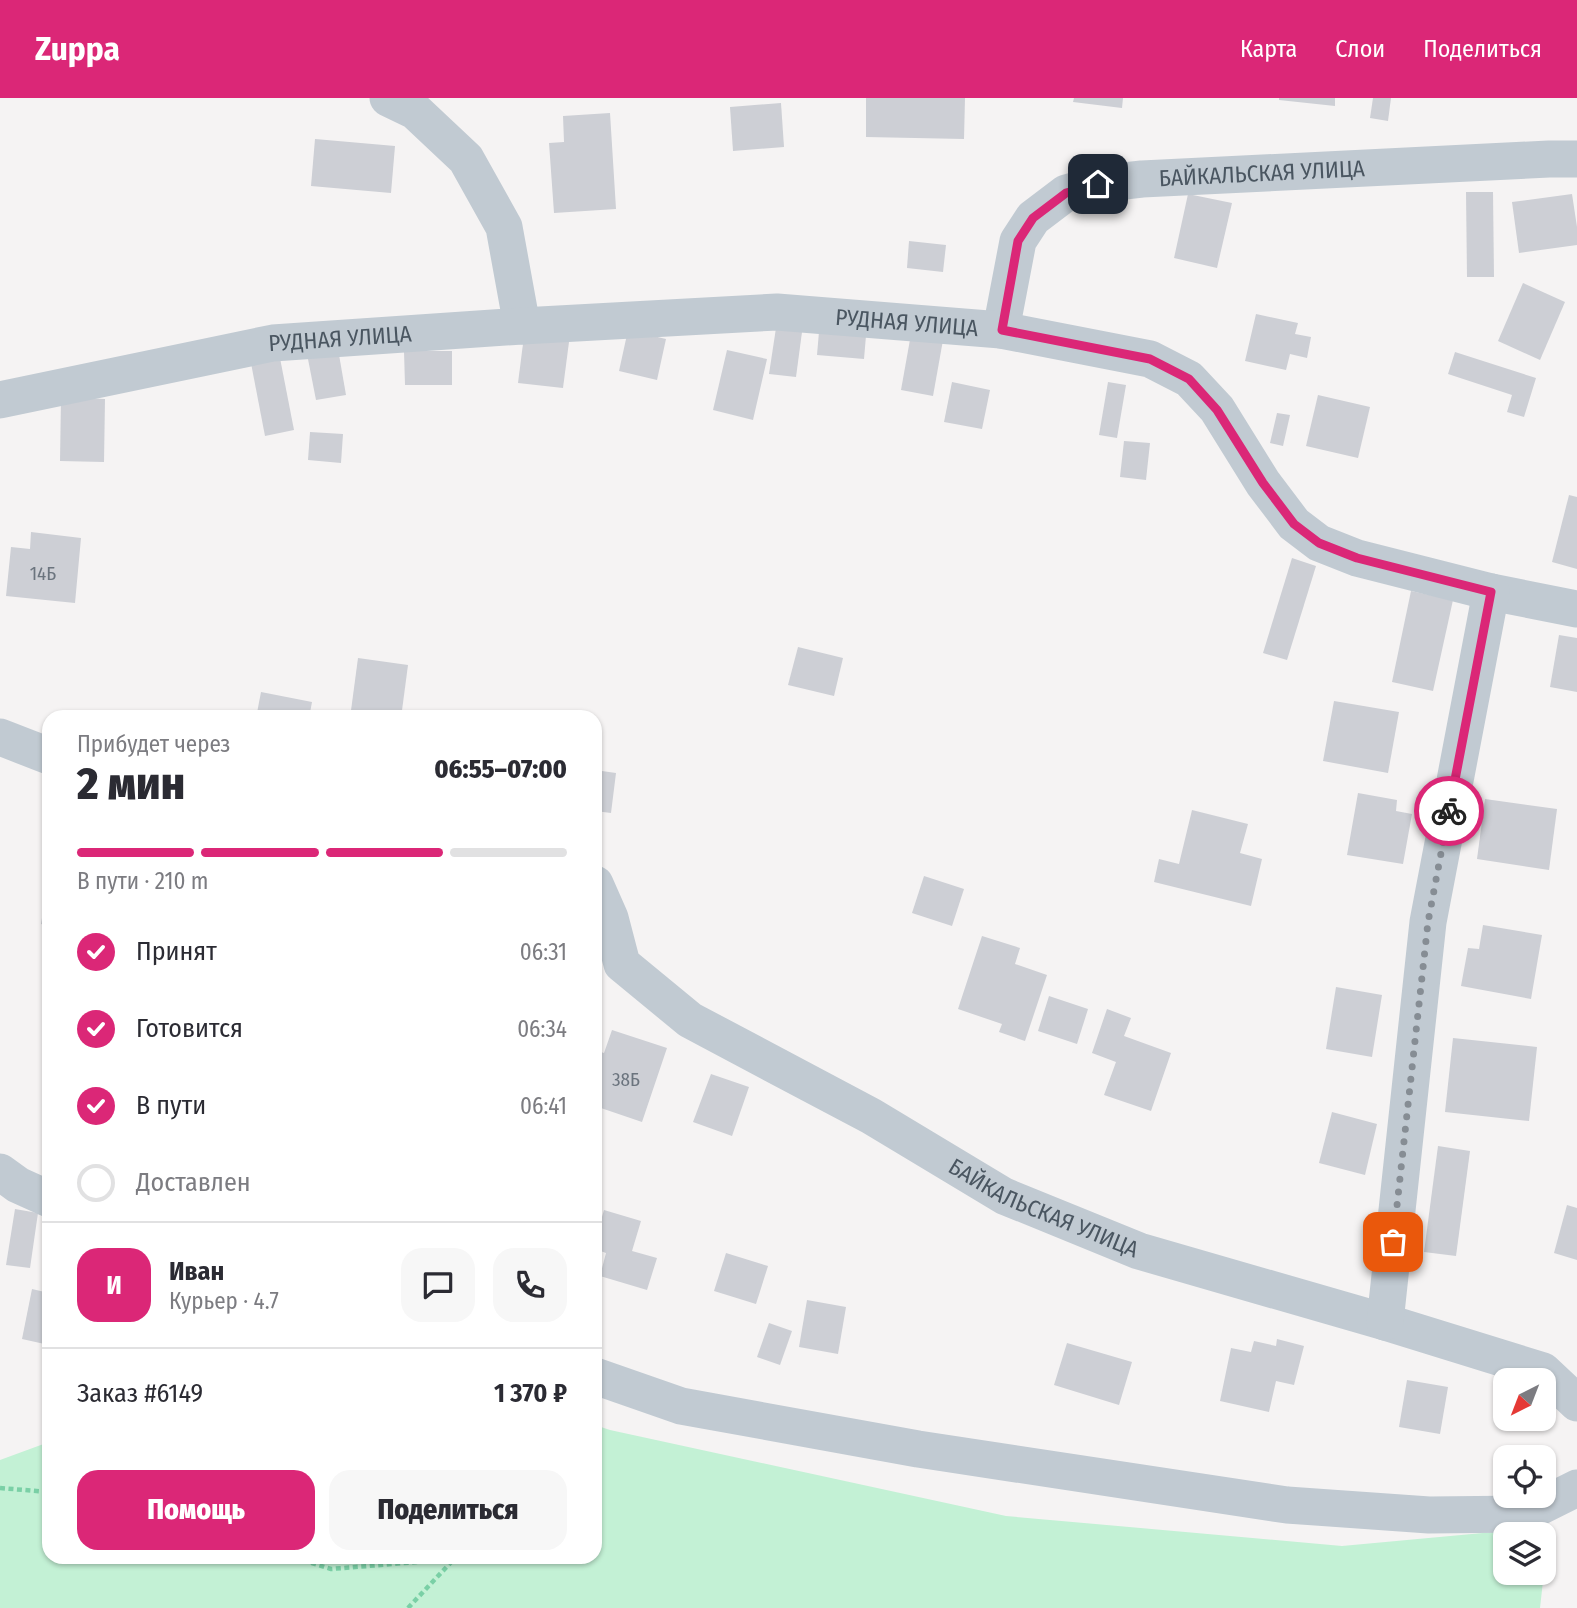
<!DOCTYPE html>
<html lang="ru">
<meta charset="utf-8">
<style>
:root{--surface:#fff;--page:#f7f7f7;--text:#2b2b33;--muted:#7c7c81;--line:#e1e1e2;--accent:#db2777}
body{margin:0;font-family:"Fira Sans Condensed",sans-serif;background:var(--page);color:var(--text);height:100vh;display:flex;flex-direction:column;font-size:26px;white-space:nowrap}
*{box-sizing:border-box;margin:0}
p{font-size:23px;color:var(--muted)}
.icon{flex:none;width:38px;height:38px;fill:none;stroke:currentColor;stroke-width:2;stroke-linecap:round;stroke-linejoin:round}
.map{position:relative;flex:1;overflow:hidden}
.panel{position:absolute;left:42px;top:612px;width:560px;height:854px;display:flex;flex-direction:column;background:var(--surface);border-radius:21px;box-shadow:0 2px 5px #0004}
.panel>*{flex:none}
.needle{width:46px;rotate:222deg}
.buttons{position:absolute;left:1493px;top:1270px;display:grid;gap:14px}
.buttons a{display:grid;place-items:center;width:63px;height:63px;border-radius:14px;background:var(--surface);box-shadow:0 2px 5px #0004;font-size:35px}
.pin{position:absolute;display:grid;place-items:center;width:60px;height:60px;color:#fff;margin:-30px;border-radius:14px;box-shadow:0 4px 10px #0006}
.courier{position:absolute;display:grid;place-items:center;width:70px;height:70px;margin:-35px;border:5px solid #db2777;border-radius:50%;background:#fff;color:#222;box-shadow:0 2px 9px #0007}
.overview em{font-style:normal;font-weight:800}
.overview div{display:flex;flex-direction:column-reverse}
.overview{display:flex;align-items:center;justify-content:space-between;height:119px;padding:0 35px}
h1{font-size:46px;font-weight:800;line-height:52px}
.bar{display:grid;grid-template-columns:repeat(4,1fr);gap:10px 7px;align-content:center;height:84px;padding:0 35px}
.bar i{height:9px;border-radius:5px;background:var(--line)}
.bar .on{background:var(--accent)}
.bar p{grid-column:span 4}
.line{display:flex;align-items:center;gap:18px;padding:0 35px;border-top:2px solid var(--line)}
.line div{flex:1}
.round{display:grid;place-items:center;flex:none;width:74px;height:74px;border-radius:21px;background:var(--page)}
ol{padding:0 35px;list-style:none}
li{display:flex;align-items:center;gap:21px;height:77px}
li p{margin-inline-start:auto}
li .icon{padding:7px;border-radius:50%;background:var(--accent);color:#fff;stroke-width:4}
li:last-child{color:var(--muted)}
li i{width:38px;height:38px;border:4px solid var(--line);border-radius:50%}
.primary-button{display:flex;gap:14px;margin-top:auto;padding:14px 35px}
.primary-button a{flex:1;height:80px;border-radius:21px;background:var(--accent);color:#fff;font-size:28px;font-weight:800;line-height:80px;text-align:center}
.primary-button a+a{background:var(--page);color:var(--text)}
header{display:flex;align-items:center;gap:42px;box-sizing:border-box;height:98px;padding:0 35px;background:var(--accent);color:#fff}
header strong{font-size:33px}
nav{display:flex;gap:38px;margin-inline-start:auto;font-size:24px}
.map>svg:first-child{display:block}
</style>
<header>
<strong>Zuppa</strong>
<nav><a>Карта</a><a>Слои</a><a>Поделиться</a></nav>
</header>
<div class="map">
<svg width="1577" height="1510" viewBox="0 0 1577 1510">
<rect width="100%" height="100%" fill="#f5f3f3"/>
<path fill="#c3f1d5" fill-rule="evenodd" d="M 595,1327 L 610,1332 L 1006,1418 L 1342,1448 L 1549,1429 L 1540,1510 L 0,1510 L 0,1362 L 49,1344 L 49,1460 L 595,1460 ZM 1505,1437 L 1544,1437 L 1544,1475 L 1505,1475 Z"/>
<g fill="#cdcfd5">
<polygon points="866,0 965,0 964,41 866,39"/>
<polygon points="1074,0 1123,0 1122,10 1073,4"/>
<polygon points="1279,0 1335,0 1335,8 1279,2"/>
<polygon points="1373,0 1391,0 1388,23 1370,20"/>
<polygon points="781,5 784,49 733,53 730,9"/>
<polygon points="610,15 616,111 554,115 549,45 564,44 563,18"/>
<polygon points="315,41 395,48 391,95 311,88"/>
<polygon points="1466,94 1493,94 1494,179 1467,179"/>
<polygon points="1188,96 1232,105 1217,170 1174,160"/>
<polygon points="1572,96 1577,129 1577,147 1519,155 1512,104"/>
<polygon points="909,143 946,147 943,174 907,170"/>
<polygon points="1523,185 1565,204 1540,262 1498,243"/>
<polygon points="1256,216 1298,225 1295,236 1311,239 1307,260 1290,256 1286,272 1245,263"/>
<polygon points="820,222 867,226 864,261 817,257"/>
<polygon points="776,230 802,234 796,279 769,276"/>
<polygon points="628,232 666,241 657,282 619,273"/>
<polygon points="911,236 943,242 933,298 901,292"/>
<polygon points="524,238 569,244 563,290 518,285"/>
<polygon points="338,251 346,297 316,302 307,256"/>
<polygon points="727,252 767,261 753,322 713,312"/>
<polygon points="404,253 452,253 452,287 405,287"/>
<polygon points="1455,254 1536,280 1524,319 1507,314 1512,297 1448,276"/>
<polygon points="279,255 294,332 265,338 250,260"/>
<polygon points="952,284 990,292 982,331 944,324"/>
<polygon points="1108,284 1126,287 1117,340 1099,337"/>
<polygon points="1318,297 1370,309 1358,360 1306,348"/>
<polygon points="61,299 105,301 104,364 60,363"/>
<polygon points="1277,315 1290,317 1283,348 1270,345"/>
<polygon points="310,334 343,336 341,365 308,362"/>
<polygon points="1124,343 1150,345 1146,382 1120,379"/>
<polygon points="1569,397 1577,399 1577,471 1552,464"/>
<polygon points="31,434 81,440 75,505 6,498 11,449 30,451"/>
<polygon points="1292,460 1316,468 1287,562 1263,555"/>
<polygon points="1411,493 1453,502 1433,593 1392,584"/>
<polygon points="1559,537 1577,540 1577,594 1550,589"/>
<polygon points="798,549 843,560 834,598 788,587"/>
<polygon points="358,560 408,567 401,620 350,620"/>
<polygon points="261,594 312,604 309,620 256,620"/>
<polygon points="1334,603 1399,614 1388,675 1323,663"/>
<polygon points="595,672 616,675 611,715 595,713"/>
<polygon points="1358,695 1397,702 1396,713 1412,716 1403,766 1347,757"/>
<polygon points="1485,701 1557,711 1549,772 1477,761"/>
<polygon points="1192,712 1248,726 1240,755 1262,761 1251,808 1154,784 1159,761 1179,766"/>
<polygon points="924,778 964,791 952,828 912,815"/>
<polygon points="46,796 49,797 49,828 41,826"/>
<polygon points="1483,827 1542,837 1531,901 1461,888 1468,850 1479,851"/>
<polygon points="982,838 1020,850 1015,866 1047,877 1025,943 999,934 1002,926 958,911"/>
<polygon points="1336,889 1382,897 1372,959 1326,951"/>
<polygon points="1049,898 1088,911 1077,946 1038,933"/>
<polygon points="1107,911 1131,920 1124,938 1171,955 1151,1013 1104,997 1116,964 1092,955"/>
<polygon points="612,932 667,950 642,1024 595,1008 595,952 604,955"/>
<polygon points="1453,940 1537,949 1529,1023 1445,1014"/>
<polygon points="711,976 749,989 732,1038 693,1024"/>
<polygon points="1332,1014 1377,1026 1365,1077 1319,1065"/>
<polygon points="1438,1048 1470,1053 1456,1158 1424,1154"/>
<polygon points="1567,1107 1577,1110 1577,1162 1554,1155"/>
<polygon points="15,1111 38,1115 30,1170 6,1167"/>
<polygon points="604,1112 641,1123 632,1153 657,1160 647,1192 600,1178 606,1155 595,1151 595,1143"/>
<polygon points="726,1155 768,1168 756,1206 714,1193"/>
<polygon points="32,1191 49,1195 49,1247 22,1241"/>
<polygon points="807,1202 846,1209 838,1256 799,1249"/>
<polygon points="769,1225 792,1233 780,1267 757,1259"/>
<polygon points="1277,1241 1304,1248 1294,1287 1276,1283 1269,1314 1220,1303 1231,1250 1251,1254 1254,1243 1276,1248"/>
<polygon points="1067,1245 1132,1264 1119,1307 1054,1287"/>
<polygon points="1407,1282 1448,1289 1440,1336 1399,1329"/>
</g>
<g fill="none" stroke-linecap="round" stroke-linejoin="round">
<g stroke="#7ad0a6" stroke-width="4.5" stroke-dasharray="5 3.5" stroke-linecap="butt">
<polyline points="0,1390 49,1394"/>
<polyline points="295,1460 331,1471 454,1461"/>
<polyline points="408,1510 455,1460"/>
</g>
<g stroke="#c1cad2" stroke-width="37">
<polyline points="388,0 415,13 466,61 504,129 522,228"/>
<path id="s1" d="M 1001,232 L 1018,143 L 1033,120 L 1066,95 L 1098,86 L 1142,81 L 1549,61 L 1577,61"/>
<path id="s2" d="M 0,302 L 273,245 L 522,228 L 777,214 L 1001,232 L 1150,261 L 1189,281 L 1217,311 L 1263,385 L 1294,426 L 1319,445 L 1357,460 L 1491,494 L 1577,511"/>
<polyline points="0,639 49,658"/>
<path id="s3" d="M 595,786 L 610,820 L 622,866 L 690,922 L 871,1018 L 1004,1098 L 1139,1153 L 1385,1224 L 1543,1273 L 1577,1305"/>
<polyline points="0,1074 18,1087 49,1101"/>
<polyline points="1385,1224 1428,824 1491,494"/>
<polyline points="595,1278 681,1308 918,1351 1287,1407 1429,1417 1525,1416 1577,1390"/>
</g>
</g>
<g fill="none" stroke-linecap="round" stroke-linejoin="round">
<polyline stroke="#868d94" stroke-width="7" stroke-dasharray="0 12.6" points="1393,1144 1428,824 1449,713"/>
<polyline stroke="#db2777" stroke-width="9" points="1098,86 1066,95 1033,120 1018,143 1002,232 1150,261 1189,281 1217,312 1263,385 1294,426 1319,445 1357,460 1491,494 1449,713"/>
</g>
<g text-anchor="middle" dominant-baseline="central" stroke-width="7" stroke-linejoin="round" paint-order="stroke">
<g font-size="19" fill="#6b747e">
<text x="43" y="475">14Б</text>
<text x="626" y="981">38Б</text>
</g>
<g font-size="23" fill="#4a5661" stroke="#fff">
<text stroke="none"><textPath href="#s1" startOffset="357">БАЙКАЛЬСКАЯ УЛИЦА</textPath></text>
<text stroke="none"><textPath href="#s2" startOffset="914">РУДНАЯ УЛИЦА</textPath></text>
<text stroke="none"><textPath href="#s2" startOffset="346">РУДНАЯ УЛИЦА</textPath></text>
<text stroke="none"><textPath href="#s3" startOffset="574">БАЙКАЛЬСКАЯ УЛИЦА</textPath></text>
</g>
</g>
</svg>
<div class="buttons">
<a><svg class="needle" viewBox="-14 -14 28 28"><path d="M0-13l5 13h-10z" fill="#e53935"/><path d="M0 13l5-13h-10z" fill="#7c7c81"/></svg></a>
<a><svg class="icon" aria-label="locate" viewBox="0 0 24 24"><circle cx="12" cy="12" r="6"/><path d="M12 2v4M12 18v4M2 12h4M18 12h4"/></svg></a>
<a><svg class="icon" aria-label="layers" viewBox="0 0 24 24"><path d="M12 4l9 5-9 5-9-5zM3 14l9 5 9-5"/></svg></a>
</div>
<div class="pin" style="left:1393px;top:1144px;background:#ea580c"><svg class="icon" aria-label="bag" viewBox="0 0 24 24"><path d="M5 8h14l-1 12H6zM9 8a3 3 0 0 1 6 0"/></svg></div>
<div class="pin" style="left:1098px;top:86px;background:#1f2937"><svg class="icon" aria-label="home" viewBox="0 0 24 24"><path d="M3 11l9-7 9 7M6 9v11h12V9"/></svg></div>
<div class="courier" style="left:1449px;top:713px"><svg class="icon" aria-label="bike" viewBox="0 0 24 24"><circle cx="6" cy="16" r="4"/><circle cx="18" cy="16" r="4"/><path d="M6 16l4-8h5l3 8M10 8l3 8H6M13 5h3"/></svg></div>
<section class="panel">
<div class="overview"><div><h1>2 мин</h1><p>Прибудет через</p></div><em>06:55–07:00</em></div>
<div class="bar"><i class="on"></i><i class="on"></i><i class="on"></i><i></i><p>В пути · 210 m</p></div>
<ol>
<li><svg class="icon" aria-label="check" viewBox="0 0 24 24"><path d="M5 12l5 5 9-10"/></svg>Принят<p>06:31</p></li>
<li><svg class="icon" aria-label="check" viewBox="0 0 24 24"><path d="M5 12l5 5 9-10"/></svg>Готовится<p>06:34</p></li>
<li><svg class="icon" aria-label="check" viewBox="0 0 24 24"><path d="M5 12l5 5 9-10"/></svg>В пути<p>06:41</p></li>
<li><i></i>Доставлен</li>
</ol>
<div class="line" style="height:126px"><b class="round" style="background:var(--accent);color:#fff">И</b><div><b>Иван</b><p>Курьер · 4.7</p></div><a class="round"><svg class="icon" aria-label="chat" viewBox="0 0 24 24"><path d="M4 5h16v11H9l-5 4z"/></svg></a><a class="round"><svg class="icon" aria-label="phone" viewBox="0 0 24 24"><path d="M5 4h4l2 5-3 2q2 4 5 5l2-3 5 2v4C11 20 4 13 5 4z"/></svg></a></div>
<div class="line" style="height:91px"><div>Заказ #6149</div><b>1 370 ₽</b></div>
<div class="primary-button"><a>Помощь</a><a>Поделиться</a></div>
</section>
</div>
